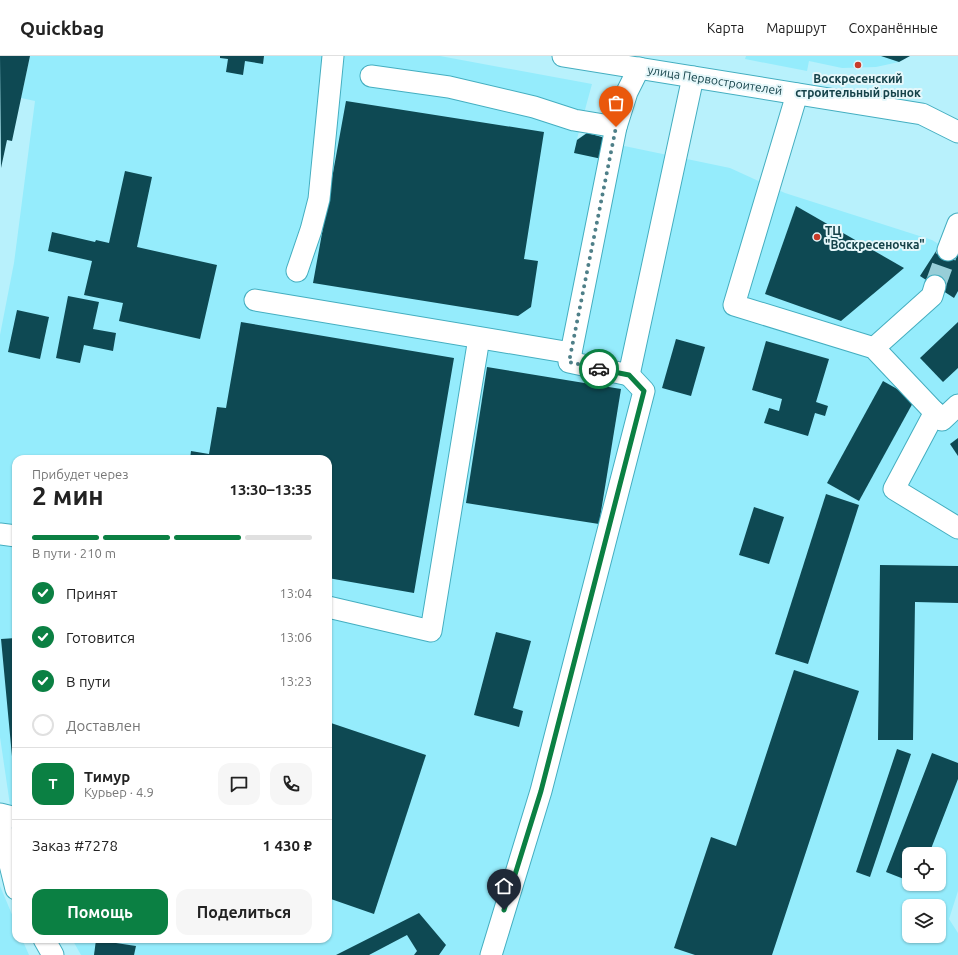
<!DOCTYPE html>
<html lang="ru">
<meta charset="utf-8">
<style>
:root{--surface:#fff;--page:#f6f6f6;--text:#222;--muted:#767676;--line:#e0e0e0;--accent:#0b8043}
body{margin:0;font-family:Ubuntu,sans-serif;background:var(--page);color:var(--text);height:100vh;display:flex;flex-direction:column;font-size:15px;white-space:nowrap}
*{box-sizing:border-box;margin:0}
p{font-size:13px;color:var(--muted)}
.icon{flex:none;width:22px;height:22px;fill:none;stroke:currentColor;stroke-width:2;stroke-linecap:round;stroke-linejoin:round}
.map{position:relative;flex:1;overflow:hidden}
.side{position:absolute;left:12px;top:399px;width:320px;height:488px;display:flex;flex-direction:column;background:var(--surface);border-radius:12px;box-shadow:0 1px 3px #0004}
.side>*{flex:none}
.buttons{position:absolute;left:902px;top:791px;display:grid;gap:8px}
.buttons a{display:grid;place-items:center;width:44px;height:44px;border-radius:8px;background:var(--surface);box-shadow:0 1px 3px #0004;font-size:20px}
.pin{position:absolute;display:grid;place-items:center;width:34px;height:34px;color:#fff;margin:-41px -17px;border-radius:50% 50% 50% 0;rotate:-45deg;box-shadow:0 0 4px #0007}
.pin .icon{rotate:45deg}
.courier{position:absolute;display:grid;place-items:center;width:40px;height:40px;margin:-20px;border:3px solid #0b8043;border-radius:50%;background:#fff;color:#222;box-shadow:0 1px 5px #0007}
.head em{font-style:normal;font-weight:700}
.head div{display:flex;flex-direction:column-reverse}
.head{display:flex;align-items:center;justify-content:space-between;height:68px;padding:0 20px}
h1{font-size:26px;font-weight:700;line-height:30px}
.bar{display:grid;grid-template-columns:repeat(4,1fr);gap:6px 4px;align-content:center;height:48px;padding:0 20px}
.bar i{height:5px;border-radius:3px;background:var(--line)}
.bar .current{background:var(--accent)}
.bar p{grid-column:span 4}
.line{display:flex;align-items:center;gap:10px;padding:0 20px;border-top:1px solid var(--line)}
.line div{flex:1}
.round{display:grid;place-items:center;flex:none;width:42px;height:42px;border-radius:12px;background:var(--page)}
ol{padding:0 20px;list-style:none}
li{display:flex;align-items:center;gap:12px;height:44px}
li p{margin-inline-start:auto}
li .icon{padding:4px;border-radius:50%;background:var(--accent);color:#fff;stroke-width:4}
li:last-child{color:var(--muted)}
li i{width:22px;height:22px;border:2px solid var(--line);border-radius:50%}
.action{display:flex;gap:8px;margin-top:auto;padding:8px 20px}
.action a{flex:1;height:46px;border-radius:12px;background:var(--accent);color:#fff;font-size:16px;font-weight:700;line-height:46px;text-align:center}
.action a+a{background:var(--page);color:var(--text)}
header{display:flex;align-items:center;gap:24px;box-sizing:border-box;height:56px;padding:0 20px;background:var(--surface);border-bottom:1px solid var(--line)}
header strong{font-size:19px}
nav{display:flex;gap:22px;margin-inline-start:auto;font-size:14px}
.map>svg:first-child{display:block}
</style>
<header>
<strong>Quickbag</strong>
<nav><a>Карта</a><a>Маршрут</a><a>Сохранённые</a></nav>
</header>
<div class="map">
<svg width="958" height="899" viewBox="0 0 958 899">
<rect width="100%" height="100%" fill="#b8f1fc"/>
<g fill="#95ecfc" fill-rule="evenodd">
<path d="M 30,0 L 440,0 L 592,28 L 577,83 L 587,77 L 602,81 L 605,86 L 730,112 L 785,137 L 932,184 L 958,200 L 958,835 L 949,863 L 958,877 L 958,899 L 81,899 L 72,883 L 328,883 L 328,403 L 16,403 L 16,764 L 10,749 L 0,681 L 0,279 L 14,207 L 35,45 L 21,42 ZM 909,798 L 939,798 L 939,828 L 909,828 ZM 909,850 L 939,850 L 939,880 L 909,880 Z"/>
<polygon points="746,0 910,0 899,6 876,11 842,12 809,5 807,15 745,3"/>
<polygon points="0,830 16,868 16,883 22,883 29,899 0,899"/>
</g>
<g fill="#0e4953">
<polygon points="0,0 30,0 12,85 7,84 1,112"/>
<polygon points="220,0 264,0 263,8 245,5 243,19 226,16 228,3 220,2"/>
<polygon points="881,0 910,0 899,6"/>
<polygon points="346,45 544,76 524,203 538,205 531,251 518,260 313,227"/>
<polygon points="587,77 602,81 605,86 602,103 574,97 577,84"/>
<polygon points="125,115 152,121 137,191 217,209 200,283 119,265 123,247 84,239 92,205 48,195 52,176 95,186 96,184 109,187"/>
<polygon points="796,150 904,212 841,265 765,238"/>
<polygon points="940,189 958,200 958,235 954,242 920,220"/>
<polygon points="68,240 99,246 93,273 116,277 113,295 84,289 80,307 56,302"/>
<polygon points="17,254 49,261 40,303 8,296"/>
<polygon points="241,266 454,302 414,537 328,522 328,403 190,403 191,395 209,398 217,351 226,352"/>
<polygon points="958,266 958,312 943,326 920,302"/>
<polygon points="676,283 705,291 691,340 662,332"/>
<polygon points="766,285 829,303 816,346 828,350 825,360 815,357 808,380 764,367 769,352 779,355 782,343 752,334"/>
<polygon points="487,311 621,333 599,468 466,447"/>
<polygon points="883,325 915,343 859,445 827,427"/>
<polygon points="958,382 958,400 950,388"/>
<polygon points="826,438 859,449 808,608 775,598"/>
<polygon points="754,451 784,461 769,508 739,499"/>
<polygon points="880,509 958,510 958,547 915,546 913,684 878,684"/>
<polygon points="496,576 531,585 513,652 523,655 519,671 474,659"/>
<polygon points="16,582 16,732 15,732 1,583"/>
<polygon points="794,614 859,635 772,899 695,899 674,892 711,781 736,790"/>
<polygon points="328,666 426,699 374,858 328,842"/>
<polygon points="897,693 911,698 870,821 856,816"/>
<polygon points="932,697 958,707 958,723 929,798 909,798 909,825 886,816"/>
<polygon points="419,857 446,889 439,899 414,899 417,895 407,879 369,899 336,899"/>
<polygon points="96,884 136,890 134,899 94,899"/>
</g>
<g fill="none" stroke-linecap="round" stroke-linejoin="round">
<polyline stroke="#97ced8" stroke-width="21" stroke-dasharray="21 10" stroke-linecap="butt" points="935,230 948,194"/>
<defs>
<g id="minor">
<polyline points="563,0 922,58 958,76"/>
<polyline points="371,20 449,31 534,51 574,64 616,71"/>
<polyline points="797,38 734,249 874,292 942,364 958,349"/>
<polyline points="948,194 958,168"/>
<polyline points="297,215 311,174 319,143 333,0"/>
<polyline points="255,244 571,297 616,71 627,36 639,12"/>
<polyline points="874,292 932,240 935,230"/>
<polyline points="571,297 569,306 629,319 693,21"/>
<polyline points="935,356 894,433 958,472"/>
<polyline points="0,478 16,480"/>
<polyline points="328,551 431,575 479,282"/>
<polyline points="0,758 16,762"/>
<polyline points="0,768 16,833"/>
<polyline points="44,883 53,899"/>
<polyline points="491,899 541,735 644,335 629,319"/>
</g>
</defs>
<use href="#minor" stroke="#44aec0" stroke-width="23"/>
<use href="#minor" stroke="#fff" stroke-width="21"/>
</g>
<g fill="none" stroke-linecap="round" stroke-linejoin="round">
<polyline stroke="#4e7f88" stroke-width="4" stroke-dasharray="0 7.2" points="599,313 569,306 616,71"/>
<polyline stroke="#0b8043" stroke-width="5" points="504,854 541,735 644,335 629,319 599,313"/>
</g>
<g fill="#c83b29" stroke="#e5f7fa" stroke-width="1.5">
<circle cx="858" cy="9" r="4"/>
<circle cx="817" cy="181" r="4"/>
</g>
<g text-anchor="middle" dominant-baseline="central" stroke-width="4" stroke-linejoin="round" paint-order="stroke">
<g font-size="12" font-weight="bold" fill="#154249" stroke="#e5f7fa">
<text x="858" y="22">Воскресенский<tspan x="858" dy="14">строительный рынок</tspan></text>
<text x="825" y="174" text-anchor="start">ТЦ<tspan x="825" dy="14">"Воскресеночка"</tspan></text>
</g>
<g font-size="12" fill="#154249" stroke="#e5f7fa">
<text transform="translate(715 24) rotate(9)">улица Первостроителей</text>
</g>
</g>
</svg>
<div class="buttons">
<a><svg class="icon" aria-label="locate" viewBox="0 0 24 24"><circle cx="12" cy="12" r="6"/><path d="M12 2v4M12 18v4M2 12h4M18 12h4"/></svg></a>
<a><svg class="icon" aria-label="layers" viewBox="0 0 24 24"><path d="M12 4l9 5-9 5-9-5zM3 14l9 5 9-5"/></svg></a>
</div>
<div class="pin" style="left:616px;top:71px;background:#ea580c"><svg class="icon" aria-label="bag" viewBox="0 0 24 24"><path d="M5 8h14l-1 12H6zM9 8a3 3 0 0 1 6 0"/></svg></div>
<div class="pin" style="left:504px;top:854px;background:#1f2937"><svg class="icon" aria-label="home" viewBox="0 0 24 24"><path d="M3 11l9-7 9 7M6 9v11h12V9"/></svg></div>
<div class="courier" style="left:599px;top:313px"><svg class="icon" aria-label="car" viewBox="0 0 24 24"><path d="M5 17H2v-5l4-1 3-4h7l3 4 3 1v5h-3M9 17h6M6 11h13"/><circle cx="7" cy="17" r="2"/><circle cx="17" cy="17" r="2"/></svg></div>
<section class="side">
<div class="head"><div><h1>2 мин</h1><p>Прибудет через</p></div><em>13:30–13:35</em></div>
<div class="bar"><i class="current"></i><i class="current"></i><i class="current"></i><i></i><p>В пути · 210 m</p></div>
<ol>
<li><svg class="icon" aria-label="check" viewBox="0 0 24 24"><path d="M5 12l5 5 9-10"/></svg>Принят<p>13:04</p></li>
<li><svg class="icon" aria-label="check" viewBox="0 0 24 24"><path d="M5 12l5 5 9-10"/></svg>Готовится<p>13:06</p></li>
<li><svg class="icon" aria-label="check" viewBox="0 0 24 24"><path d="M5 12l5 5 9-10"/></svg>В пути<p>13:23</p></li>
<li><i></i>Доставлен</li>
</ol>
<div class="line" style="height:72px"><b class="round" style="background:var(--accent);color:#fff">Т</b><div><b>Тимур</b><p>Курьер · 4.9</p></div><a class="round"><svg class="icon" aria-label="chat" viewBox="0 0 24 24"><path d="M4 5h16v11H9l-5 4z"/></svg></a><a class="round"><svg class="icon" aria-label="phone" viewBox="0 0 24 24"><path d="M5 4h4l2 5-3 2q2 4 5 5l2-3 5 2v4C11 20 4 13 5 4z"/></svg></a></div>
<div class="line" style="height:52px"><div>Заказ #7278</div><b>1 430 ₽</b></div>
<div class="action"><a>Помощь</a><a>Поделиться</a></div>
</section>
</div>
